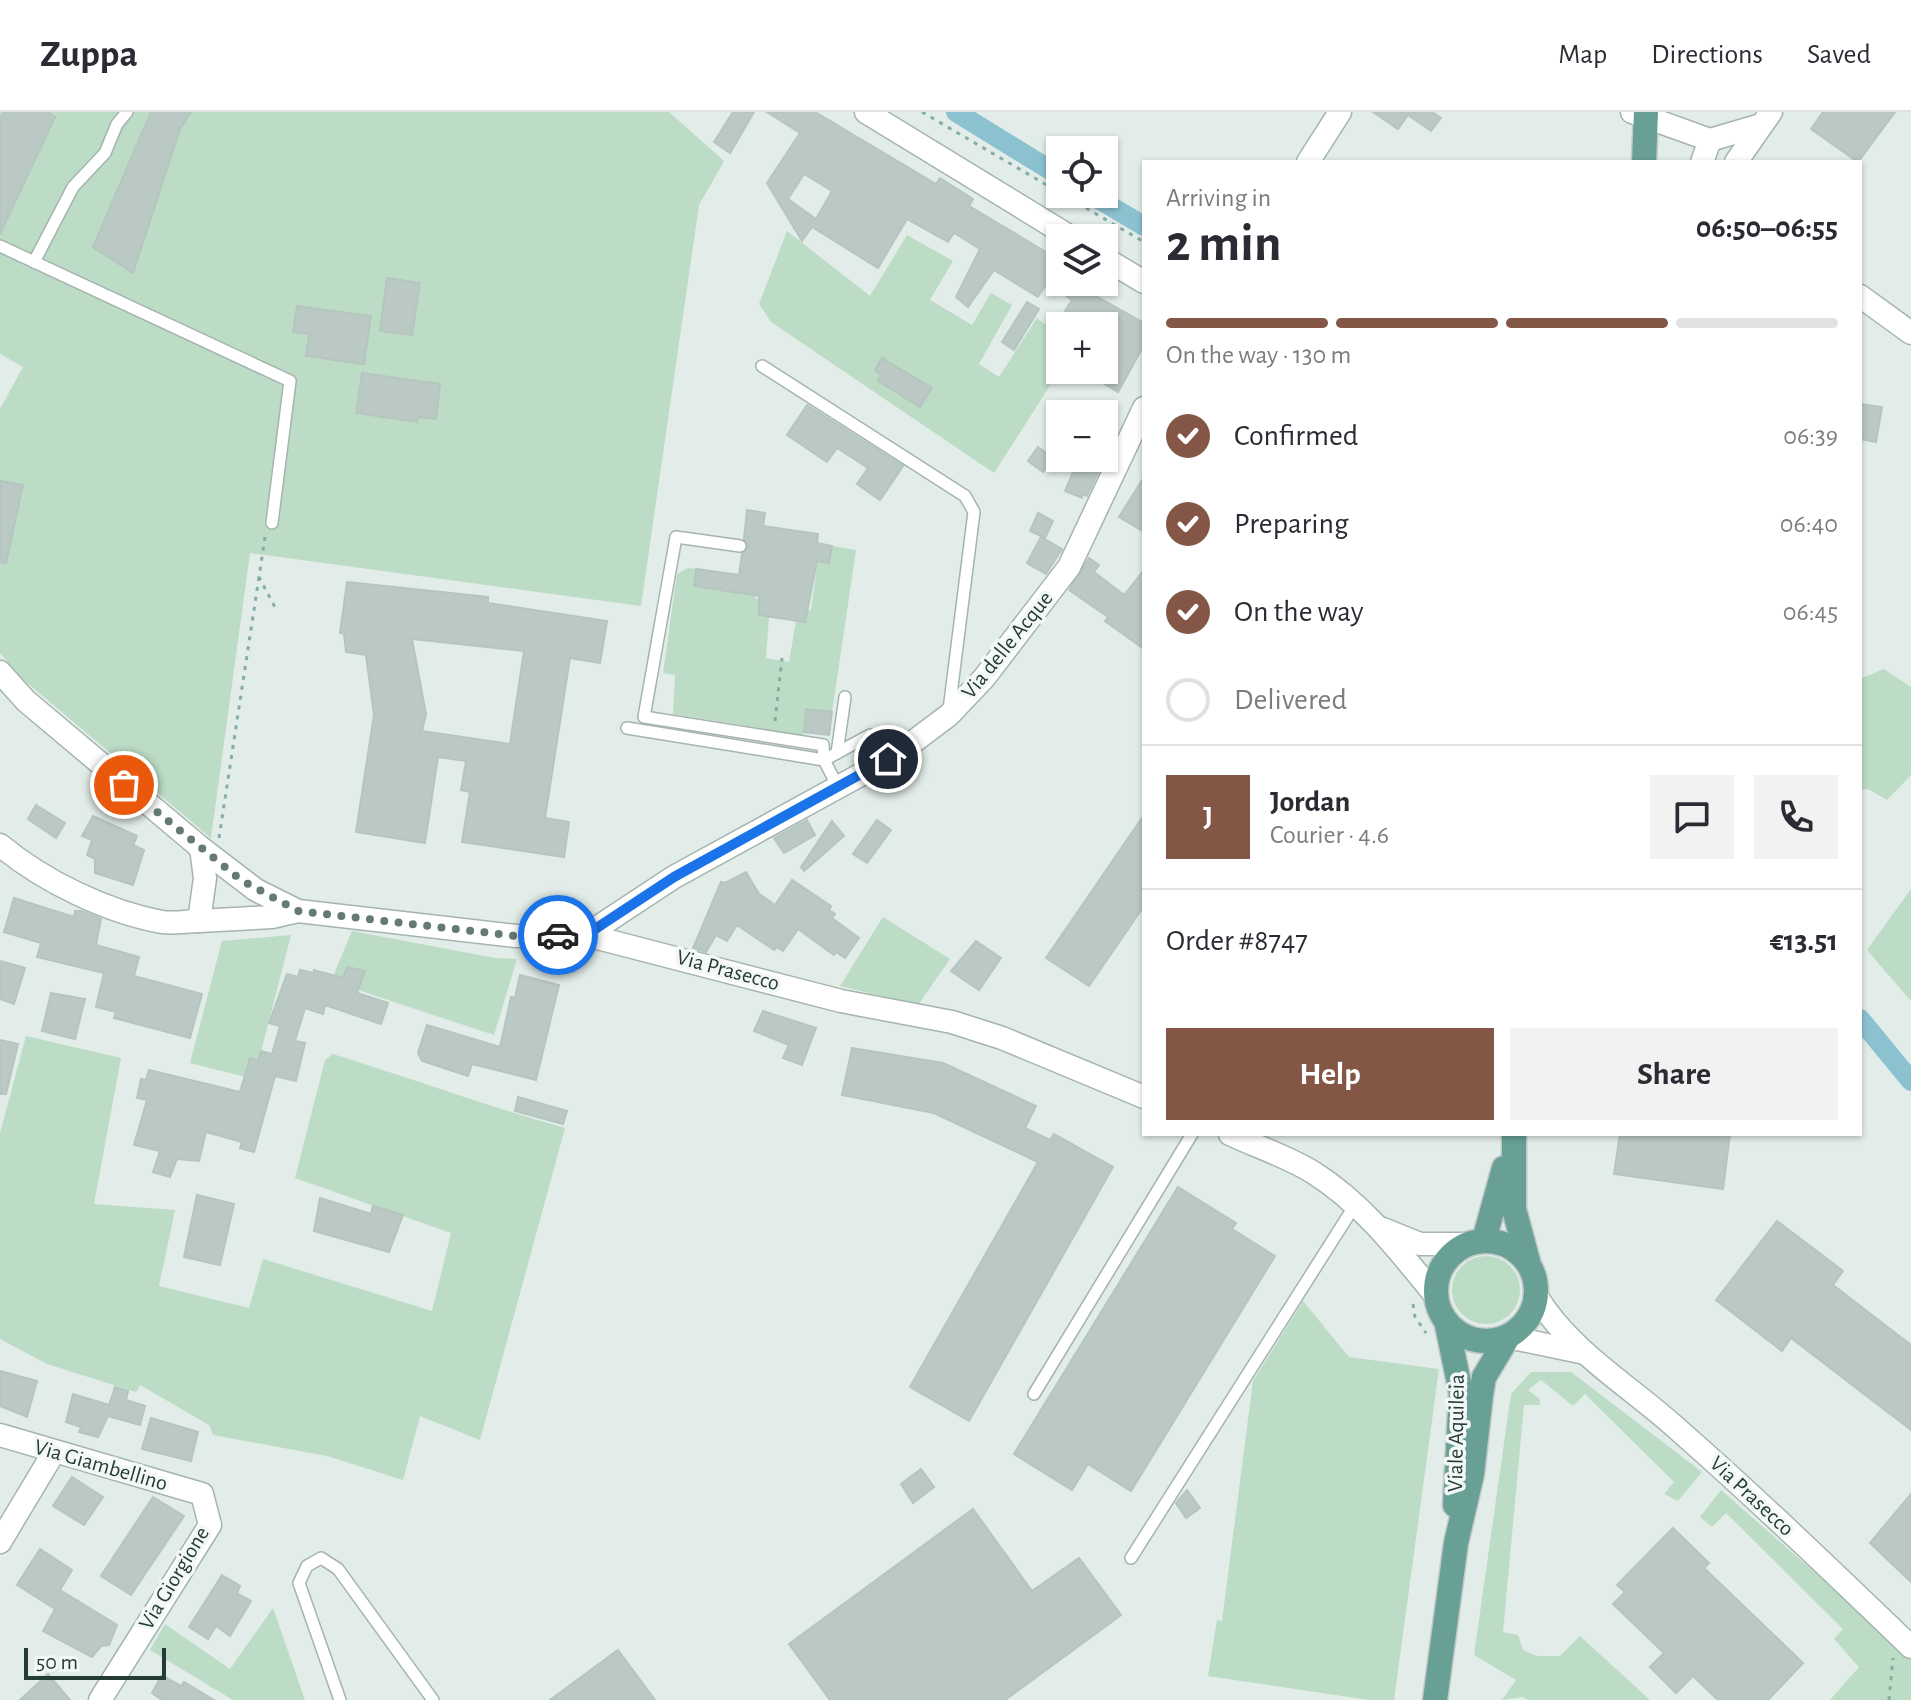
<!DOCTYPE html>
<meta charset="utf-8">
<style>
:root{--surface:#fff;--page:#f2f2f3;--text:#2b2b33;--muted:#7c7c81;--line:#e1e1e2;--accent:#835646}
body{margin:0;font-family:"Alegreya Sans",sans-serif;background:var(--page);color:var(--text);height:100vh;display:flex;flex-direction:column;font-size:30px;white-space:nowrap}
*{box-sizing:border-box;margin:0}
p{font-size:26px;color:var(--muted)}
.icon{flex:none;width:44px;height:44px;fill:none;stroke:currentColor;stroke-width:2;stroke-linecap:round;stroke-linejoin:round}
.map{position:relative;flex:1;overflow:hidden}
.drawer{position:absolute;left:1142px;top:48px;width:720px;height:976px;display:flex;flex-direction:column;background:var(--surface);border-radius:0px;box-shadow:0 2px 6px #0004}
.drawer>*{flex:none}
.buttons{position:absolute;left:1046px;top:24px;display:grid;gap:16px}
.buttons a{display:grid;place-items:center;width:72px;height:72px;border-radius:0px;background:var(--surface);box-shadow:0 2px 6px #0004;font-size:40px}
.scale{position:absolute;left:24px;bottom:20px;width:142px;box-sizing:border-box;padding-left:8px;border:4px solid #233c37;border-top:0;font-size:22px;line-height:28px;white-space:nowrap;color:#233c37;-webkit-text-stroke:6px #f3f8f6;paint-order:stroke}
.pin{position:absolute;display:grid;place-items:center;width:68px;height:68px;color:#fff;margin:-34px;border:4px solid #fff;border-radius:50%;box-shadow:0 2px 8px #0007}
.courier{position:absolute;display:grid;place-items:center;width:80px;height:80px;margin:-40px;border:6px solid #1a73e8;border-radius:50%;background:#fff;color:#222;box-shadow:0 2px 10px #0007}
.overview em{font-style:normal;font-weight:600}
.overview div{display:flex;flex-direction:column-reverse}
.overview{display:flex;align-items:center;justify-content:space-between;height:136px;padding:0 24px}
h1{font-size:52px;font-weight:600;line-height:60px}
.bar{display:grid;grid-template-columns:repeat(4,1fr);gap:12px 8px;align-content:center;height:96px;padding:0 24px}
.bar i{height:10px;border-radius:6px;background:var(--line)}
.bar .on{background:var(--accent)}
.bar p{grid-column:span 4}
.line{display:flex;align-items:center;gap:20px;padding:0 24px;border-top:2px solid var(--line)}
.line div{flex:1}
.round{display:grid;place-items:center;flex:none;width:84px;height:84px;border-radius:0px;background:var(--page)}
ol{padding:0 24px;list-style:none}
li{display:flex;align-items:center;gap:24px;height:88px}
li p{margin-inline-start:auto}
li .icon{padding:8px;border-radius:50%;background:var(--accent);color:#fff;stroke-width:4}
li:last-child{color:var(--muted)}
li i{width:44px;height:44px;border:4px solid var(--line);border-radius:50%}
.action{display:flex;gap:16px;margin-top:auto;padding:16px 24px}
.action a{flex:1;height:92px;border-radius:0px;background:var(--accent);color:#fff;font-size:32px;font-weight:600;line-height:92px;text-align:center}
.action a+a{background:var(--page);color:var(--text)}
header{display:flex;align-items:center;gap:48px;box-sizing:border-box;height:112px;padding:0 40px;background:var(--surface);border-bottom:2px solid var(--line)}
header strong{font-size:38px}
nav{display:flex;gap:44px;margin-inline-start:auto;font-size:28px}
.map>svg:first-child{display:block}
</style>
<header>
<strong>Zuppa</strong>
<nav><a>Map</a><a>Directions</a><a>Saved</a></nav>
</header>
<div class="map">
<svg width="1911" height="1588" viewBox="0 0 1911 1588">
<rect width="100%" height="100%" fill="#e2ece8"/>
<g fill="#bcdcc6">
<polygon points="0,0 669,0 724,49 699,93 641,494 250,441 211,726 19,564 0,541 0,297 23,255 0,242"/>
<polygon points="787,119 870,184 907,123 953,149 930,188 972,213 991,181 1012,193 979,252 999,265 1037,206 1060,224 1060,258 994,361 771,210 759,192"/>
<polygon points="832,434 856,438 832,600 806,597 803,623 673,602 675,563 663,561 677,462 688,456 696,457 694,475 753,483 761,491 760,503 769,505 766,546 789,550 796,509 805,509 807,498 811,498 816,461 810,459 811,448 829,451"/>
<polygon points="1884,557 1911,575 1911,663 1887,688 1868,677 1860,678 1860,567"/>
<polygon points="1911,777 1911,889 1867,838"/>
<polygon points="883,805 950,847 918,893 840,874"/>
<polygon points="352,819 495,846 517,847 494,923 331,869"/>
<polygon points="291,823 254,967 190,951 222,829"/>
<path d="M 26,924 L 121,946 L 94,1092 L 175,1098 L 159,1174 L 249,1196 L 263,1147 L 432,1199 L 451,1121 L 295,1066 L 325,948 L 333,942 C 411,966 486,994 565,1016 L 480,1328 L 420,1304 L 403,1368 L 327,1344 L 213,1323 L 209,1313 L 140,1273 L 136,1280 L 47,1252 L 0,1227 L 0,1021 Z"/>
<circle cx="1486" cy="1178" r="34"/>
<polygon points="1303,1189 1349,1245 1439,1257 1394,1588 1369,1588 1208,1564 1217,1508 1222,1509 1253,1269"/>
<polygon points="1531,1260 1571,1260 1702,1360 1678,1389 1664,1382 1674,1370 1585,1282 1573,1294 1541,1268 1528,1278 1540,1287 1540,1293 1524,1293 1503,1520 1518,1523 1523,1538 1537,1544 1560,1544 1580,1524 1650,1588 1528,1588 1523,1585 1502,1588 1516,1568 1474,1543 1511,1282"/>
<polygon points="1721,1378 1911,1545 1911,1588 1830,1588 1859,1555 1834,1527 1843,1517 1726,1401 1712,1415 1700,1405"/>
<polygon points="273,1496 305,1588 233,1588 150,1538 165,1512 230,1557"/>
</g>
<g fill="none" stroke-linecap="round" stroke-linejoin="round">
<g stroke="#8cc1cf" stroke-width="20">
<polyline points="956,0 1060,64"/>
<polyline points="1090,82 1144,114"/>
<polyline points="1860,907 1911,969"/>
</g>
</g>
<g fill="#bac9c4" stroke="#b5c5bf" stroke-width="2" fill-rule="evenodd">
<polygon points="4,0 47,0 55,5 0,122 0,7"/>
<polygon points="151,0 191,0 180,17 133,161 93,135"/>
<polygon points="733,0 754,0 730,41 714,30"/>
<path d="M 767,0 L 815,0 L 936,72 L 940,66 L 973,87 L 969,94 L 1051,143 L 1059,151 L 1053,161 L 1060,165 L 1060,170 L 1071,170 L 1144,211 L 1144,233 L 1118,280 L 1081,258 L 1104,258 L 1104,214 L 1089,214 L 1065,199 L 1072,188 L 1047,171 L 1038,185 L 994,158 L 968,195 L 956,185 L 980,137 L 954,121 L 948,130 L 907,107 L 878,156 L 812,115 L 802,129 L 767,71 L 800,21 ZM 804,62 L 832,79 L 816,107 L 788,87 Z"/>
<polygon points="1373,0 1432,0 1441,6 1431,19 1408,3 1398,17"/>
<polygon points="1823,0 1895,0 1858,50 1811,17"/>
<polygon points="387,166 420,171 412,223 380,219"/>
<polygon points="1027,190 1039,197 1014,238 1002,230"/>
<polygon points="297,194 371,204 364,252 306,244 309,222 293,220"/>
<polygon points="882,246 932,276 920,295 878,269 881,263 875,258"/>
<polygon points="362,261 440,272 436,307 419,305 417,310 356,301"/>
<polygon points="1860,292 1882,295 1876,330 1860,327"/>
<polygon points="807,293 903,354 880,388 857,372 868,356 837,336 827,350 787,323"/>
<polygon points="1038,335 1053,346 1043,360 1028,349"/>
<polygon points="1079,346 1102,352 1087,384 1083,382 1082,386 1065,379"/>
<polygon points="1144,365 1144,420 1119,405"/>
<polygon points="1,369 23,373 6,451 0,450"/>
<polygon points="747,398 765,401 763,414 818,422 817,431 832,434 829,451 817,449 805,510 759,503 759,484 694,474 696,457 739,463 742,442 748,434 744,427"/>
<polygon points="1038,401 1053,409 1045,426 1030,419"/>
<polygon points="1041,425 1062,437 1046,462 1027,451"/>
<polygon points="1089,446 1099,453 1094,460 1124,483 1144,458 1144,537 1105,509 1108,505 1069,478"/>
<path d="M 347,470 L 488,485 L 488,491 L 607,509 L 600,551 L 570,546 L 545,706 L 569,710 L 564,745 L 462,730 L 470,680 L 461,678 L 466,649 L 438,645 L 425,731 L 356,720 L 374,603 L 366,543 L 346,540 L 344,522 L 340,521 ZM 412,527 L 524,539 L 510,632 L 422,619 L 426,602 Z"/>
<polygon points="806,597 832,600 829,623 804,620"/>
<polygon points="36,693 65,711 56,726 28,707"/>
<polygon points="1144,703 1144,794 1089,874 1046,846"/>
<polygon points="93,704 137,724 133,733 144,738 133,773 95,761 95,747 87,743 92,728 82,724"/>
<polygon points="807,708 815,723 784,741 774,726"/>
<polygon points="877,708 891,718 867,751 853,742"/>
<polygon points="832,709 844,724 804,759 801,755"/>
<polygon points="746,760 759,782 775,793 792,768 831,794 829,798 835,802 832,806 859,826 845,846 836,840 834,843 798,817 783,839 777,835 774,838 737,813 727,829 716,823 706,840 693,836 721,770 725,771"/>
<polygon points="14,786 74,805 75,799 82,799 101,807 96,833 139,845 134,864 202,882 190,926 114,906 116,900 96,895 104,861 37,845 41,831 4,820"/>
<polygon points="976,829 1001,846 979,878 951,859"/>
<polygon points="0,849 25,856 14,892 0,887"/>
<polygon points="347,855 365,859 357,881 388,891 381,912 325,893 323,902 305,896 295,929 305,931 296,969 275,964 254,1040 240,1036 242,1030 206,1020 199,1049 177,1047 170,1065 153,1060 160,1039 134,1033 147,988 137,986 141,967 146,968 149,958 240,980 250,946 258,949 261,939 272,942 280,914 269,911 287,862 298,865 300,858 314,861 314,858 343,866"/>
<polygon points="520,863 559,873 536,968 472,952 468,964 422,949 418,941 427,913 500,935 511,885 515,886"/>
<polygon points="51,881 85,887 75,927 42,919"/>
<polygon points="763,899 816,916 802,953 783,946 789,933 754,919"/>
<polygon points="0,928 18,932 6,982 0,982"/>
<polygon points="852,936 943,951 1036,994 1025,1016 1050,1028 1054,1022 1113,1055 969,1309 910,1275 1038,1050 934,1001 842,983"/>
<polygon points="518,985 567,999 563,1012 515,999"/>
<polygon points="1620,1022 1730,1022 1723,1077 1614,1062"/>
<polygon points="1178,1075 1236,1111 1232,1117 1275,1144 1131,1379 1088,1352 1072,1378 1014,1342"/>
<polygon points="197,1083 234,1092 220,1153 184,1145"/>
<polygon points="320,1086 371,1102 373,1094 403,1103 389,1140 314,1119"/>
<polygon points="1777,1109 1843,1159 1833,1173 1911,1233 1911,1318 1791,1226 1782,1239 1716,1188"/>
<polygon points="0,1259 37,1269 27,1305 0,1294"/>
<polygon points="115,1275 128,1279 126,1288 145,1294 140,1313 108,1304 98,1325 79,1320 81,1315 66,1310 73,1282 109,1293"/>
<polygon points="151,1306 198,1320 191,1349 142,1337"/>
<polygon points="921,1357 934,1375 913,1391 901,1372"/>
<polygon points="72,1365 103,1385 84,1413 53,1394"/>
<polygon points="1187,1378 1200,1396 1186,1406 1176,1391"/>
<polygon points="1911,1382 1911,1470 1870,1431"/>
<polygon points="153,1385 184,1404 131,1483 101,1464"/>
<polygon points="973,1397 1032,1479 1079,1446 1121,1503 1005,1588 830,1588 789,1532"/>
<polygon points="1673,1416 1709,1451 1704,1456 1803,1551 1768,1588 1718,1588 1693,1564 1676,1581 1650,1555 1664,1541 1613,1492 1625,1480 1617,1473"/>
<polygon points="40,1437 72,1458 60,1478 117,1513 109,1533 101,1534 92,1545 43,1519 55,1497 17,1473"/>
<polygon points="222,1463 240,1474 237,1481 251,1489 230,1524 216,1514 208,1527 189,1515"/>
<polygon points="618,1538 655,1588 550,1588"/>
<polygon points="48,1562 70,1588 20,1588"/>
<polygon points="162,1563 181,1574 184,1570 214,1588 162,1588 152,1581"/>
</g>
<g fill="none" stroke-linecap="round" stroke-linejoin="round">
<defs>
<g id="lane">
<polyline points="0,134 290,269 272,411"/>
<polyline points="34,150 73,75 105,41 117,12 127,0"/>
<polyline points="762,254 965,384 974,400 949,598"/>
<polyline points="740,434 676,425 644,605 823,633 824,648 838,675"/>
<polyline points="627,616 824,648 870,623 874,624 888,647"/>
<polyline points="837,641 845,585"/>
<polyline points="1034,1282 1192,1022"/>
<polyline points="1131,1446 1355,1093"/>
<polyline points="340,1588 299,1471 307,1454 321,1446 338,1457 433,1588"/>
</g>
<g id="street">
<polyline points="866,0 1072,126"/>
<polyline points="1632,0 1710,28 1761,13"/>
<polyline points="1308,50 1340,0"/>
<polyline points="1702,50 1710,28"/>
<polyline points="1736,50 1771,0"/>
<polyline points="1104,146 1144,170"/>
<polyline points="1860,184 1911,221"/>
<polyline points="0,560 26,589 201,736 256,778 298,799 516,824 586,823 841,889 952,910 1002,926 1144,985"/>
<path d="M 0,733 C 43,769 107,800 162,810 C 174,812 187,809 199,809"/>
<polyline points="201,736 205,766 199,809 272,805 298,799"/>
<polyline points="586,823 674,765 893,645 949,603 984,566 1069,455 1144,296"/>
<path d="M 1230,1022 C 1257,1035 1289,1045 1314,1061 C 1363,1092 1399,1139 1435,1183"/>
<polyline points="1383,1117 1420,1132 1468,1132"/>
<path d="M 1537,1185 C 1569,1238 1628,1273 1674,1314 C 1755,1385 1833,1460 1911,1535"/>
<polyline points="1508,1225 1585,1241"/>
<polyline points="0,1323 202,1382 210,1413 100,1588"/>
<polyline points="0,1430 54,1340"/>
</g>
<g id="primary">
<polyline points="1644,50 1646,0"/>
<polyline points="1514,1022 1514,1097 1528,1149"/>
<polyline points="1484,1128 1504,1056"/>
<circle cx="1486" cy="1179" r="50"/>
<polyline points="1447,1213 1461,1281 1455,1393"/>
<polyline points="1435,1588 1456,1431 1472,1362 1481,1283 1484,1265 1508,1225"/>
</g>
</defs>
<use href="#lane" stroke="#a5b4af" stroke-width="14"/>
<use href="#street" stroke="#a5b4af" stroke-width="25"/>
<use href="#primary" stroke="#c1c8c7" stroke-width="27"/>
<g stroke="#83aea3" stroke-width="3" stroke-dasharray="4 6" stroke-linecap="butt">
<polyline points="922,0 1144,130"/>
<polyline points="265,425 259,465 277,499"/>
<polyline points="775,609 782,546"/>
<polyline points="219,726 259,465"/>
<polyline points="1413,1192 1415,1205 1426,1221"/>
<polyline points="1889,1588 1893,1546"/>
</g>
<use href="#lane" stroke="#fff" stroke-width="11"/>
<use href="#street" stroke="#fff" stroke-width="22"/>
<use href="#primary" stroke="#68a095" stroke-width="24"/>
</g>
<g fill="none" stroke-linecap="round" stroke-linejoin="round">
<polyline stroke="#667a75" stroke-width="8" stroke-dasharray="0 14.4" points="124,673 241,768 298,799 516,824 558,823"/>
<polyline stroke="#1a73e8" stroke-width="10" points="558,823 586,823 674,765 888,647"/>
</g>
<g text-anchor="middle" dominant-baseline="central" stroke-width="7" stroke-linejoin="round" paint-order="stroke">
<g font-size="22" fill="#233c37" stroke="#f3f8f6">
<text transform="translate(1007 533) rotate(-51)">Via delle Acque</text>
<text transform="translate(728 858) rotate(15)">Via Prasecco</text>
<text transform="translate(1456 1321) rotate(-89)">Viale Aquileia</text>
<text transform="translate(101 1353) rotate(16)">Via Giambellino</text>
<text transform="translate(1752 1384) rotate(43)">Via Prasecco</text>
<text transform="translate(174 1466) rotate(-59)">Via Giorgione</text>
</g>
</g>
</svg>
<div class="buttons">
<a><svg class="icon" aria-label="locate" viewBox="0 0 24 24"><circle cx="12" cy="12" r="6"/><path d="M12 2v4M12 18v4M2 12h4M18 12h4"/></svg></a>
<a><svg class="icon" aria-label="layers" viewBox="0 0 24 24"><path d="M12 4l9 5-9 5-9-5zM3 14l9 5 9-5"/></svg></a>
<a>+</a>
<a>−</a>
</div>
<div class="scale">50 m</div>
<div class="pin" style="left:124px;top:673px;background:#ea580c"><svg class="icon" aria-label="bag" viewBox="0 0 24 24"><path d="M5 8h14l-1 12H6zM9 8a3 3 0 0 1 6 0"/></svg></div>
<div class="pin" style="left:888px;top:647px;background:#1f2937"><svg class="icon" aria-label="home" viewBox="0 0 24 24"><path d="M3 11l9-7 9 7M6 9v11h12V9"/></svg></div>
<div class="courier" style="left:558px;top:823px"><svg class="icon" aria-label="car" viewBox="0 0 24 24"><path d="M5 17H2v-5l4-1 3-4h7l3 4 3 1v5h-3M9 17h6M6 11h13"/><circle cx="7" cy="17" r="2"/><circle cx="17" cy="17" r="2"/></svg></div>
<section class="drawer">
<div class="overview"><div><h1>2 min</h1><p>Arriving in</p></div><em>06:50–06:55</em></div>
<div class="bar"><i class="on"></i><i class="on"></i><i class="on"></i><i></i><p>On the way · 130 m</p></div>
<ol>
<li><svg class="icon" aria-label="check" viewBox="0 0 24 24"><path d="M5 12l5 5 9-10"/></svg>Confirmed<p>06:39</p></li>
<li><svg class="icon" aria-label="check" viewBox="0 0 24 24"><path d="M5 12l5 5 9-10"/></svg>Preparing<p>06:40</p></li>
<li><svg class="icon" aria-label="check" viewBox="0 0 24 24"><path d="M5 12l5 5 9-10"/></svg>On the way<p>06:45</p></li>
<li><i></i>Delivered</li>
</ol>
<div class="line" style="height:144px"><b class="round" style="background:var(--accent);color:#fff">J</b><div><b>Jordan</b><p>Courier · 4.6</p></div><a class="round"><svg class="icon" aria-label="chat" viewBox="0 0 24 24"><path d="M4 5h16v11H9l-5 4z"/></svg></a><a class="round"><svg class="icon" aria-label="phone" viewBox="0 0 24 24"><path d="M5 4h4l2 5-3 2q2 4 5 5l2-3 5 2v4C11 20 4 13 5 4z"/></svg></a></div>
<div class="line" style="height:104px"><div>Order #8747</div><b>€13.51</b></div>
<div class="action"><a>Help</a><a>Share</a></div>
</section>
</div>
